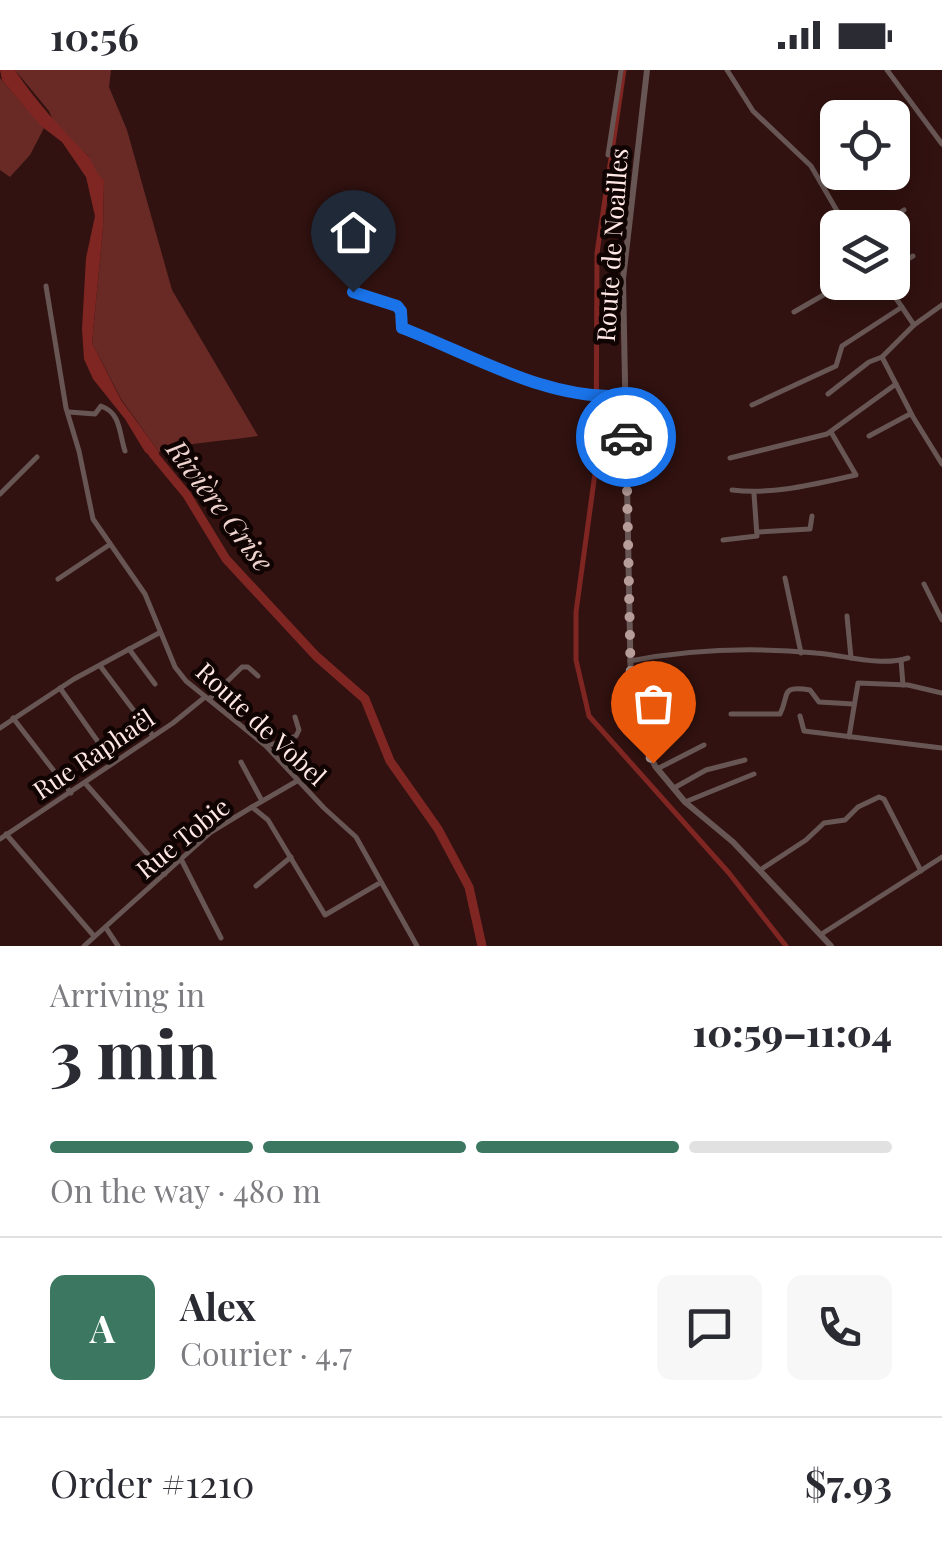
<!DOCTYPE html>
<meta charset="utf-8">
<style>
:root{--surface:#fff;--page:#f7f7f7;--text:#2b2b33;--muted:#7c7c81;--line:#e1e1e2;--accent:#3b7761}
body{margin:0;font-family:"Playfair Display",serif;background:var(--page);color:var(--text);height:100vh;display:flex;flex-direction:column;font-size:38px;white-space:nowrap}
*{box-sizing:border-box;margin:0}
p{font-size:32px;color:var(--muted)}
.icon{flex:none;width:55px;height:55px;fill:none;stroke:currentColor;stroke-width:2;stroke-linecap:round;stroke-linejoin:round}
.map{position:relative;height:876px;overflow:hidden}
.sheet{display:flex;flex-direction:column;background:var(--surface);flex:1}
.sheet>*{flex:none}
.fabs{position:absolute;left:820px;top:30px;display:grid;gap:20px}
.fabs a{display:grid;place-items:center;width:90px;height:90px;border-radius:15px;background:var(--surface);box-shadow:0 5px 25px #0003;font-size:50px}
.pin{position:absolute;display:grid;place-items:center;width:85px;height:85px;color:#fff;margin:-102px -42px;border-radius:50% 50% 50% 0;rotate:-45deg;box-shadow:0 0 10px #0007}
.pin .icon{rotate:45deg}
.courier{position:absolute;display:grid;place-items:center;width:100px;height:100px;margin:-50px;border:8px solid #1a73e8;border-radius:50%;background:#fff;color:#222;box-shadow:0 2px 12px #0007}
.head em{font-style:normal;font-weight:800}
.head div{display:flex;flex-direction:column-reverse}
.head{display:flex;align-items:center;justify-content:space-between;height:170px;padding:0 50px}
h1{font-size:65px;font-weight:800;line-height:75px}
.bar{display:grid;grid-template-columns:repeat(4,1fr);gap:15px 10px;align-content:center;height:120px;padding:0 50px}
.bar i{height:12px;border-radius:8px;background:var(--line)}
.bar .on{background:var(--accent)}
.bar p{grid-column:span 4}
.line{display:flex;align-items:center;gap:25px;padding:0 50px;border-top:2px solid var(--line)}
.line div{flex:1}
.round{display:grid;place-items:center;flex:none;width:105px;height:105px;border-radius:15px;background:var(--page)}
.status{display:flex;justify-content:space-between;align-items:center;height:70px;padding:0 50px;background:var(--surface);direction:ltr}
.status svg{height:28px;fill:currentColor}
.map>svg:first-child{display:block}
</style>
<div class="status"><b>10:56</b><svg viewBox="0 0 49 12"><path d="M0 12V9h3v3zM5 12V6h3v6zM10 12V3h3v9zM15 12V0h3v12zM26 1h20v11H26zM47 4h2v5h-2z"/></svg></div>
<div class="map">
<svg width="942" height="876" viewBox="0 0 942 876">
<rect width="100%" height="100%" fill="#311210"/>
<g fill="#692a26">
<path d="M 15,0 L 111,0 L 109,17 L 127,60 L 172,220 L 258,366 C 224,372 192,371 159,382 L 121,329 L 92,273 L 103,158 L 104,110 L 97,105 L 88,86 L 55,55 L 49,41 Z"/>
<polygon points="0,8 44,58 30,85 10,107 0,100"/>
</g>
<path fill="#7f2623" d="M 0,0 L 15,0 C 36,32 60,57 86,84 C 94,92 94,102 104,110 L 103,158 L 92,273 L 121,330 L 159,382 L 159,393 L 145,382 L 125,349 L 93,309 L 84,289 L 82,259 L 86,188 L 95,146 L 86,107 L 62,72 L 41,56 L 2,10 Z"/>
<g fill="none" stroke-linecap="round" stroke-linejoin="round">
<polyline stroke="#7f2623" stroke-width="5" points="624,0 597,183 596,396 576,542 576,590 589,646 729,803 786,876"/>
<polyline stroke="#7f2623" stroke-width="9" points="153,384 187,425 226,489 316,586 365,629 390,691 438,759 469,817 482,876"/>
<g stroke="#675654" stroke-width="5">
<polyline points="727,0 753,41 811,96 847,158"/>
<polyline points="887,0 942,74"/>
<polyline points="608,85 621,0"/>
<polyline points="878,158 904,140"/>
<polyline points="892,198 913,186"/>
<polyline points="885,212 914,255"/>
<polyline points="46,216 66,338 79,381 93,449 145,524 175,597 186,611 266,676 324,738 356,767 417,876"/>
<path d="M 353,222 L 397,236 L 401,241 L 402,259 C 474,285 546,331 625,326"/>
<polyline points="794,242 846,212"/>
<polyline points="882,287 913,347 942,394"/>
<polyline points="828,324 869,292 882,287 914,255 942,235"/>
<polyline points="752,335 836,296 842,276 902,237"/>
<path d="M 69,342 L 95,344 L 101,336 C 121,343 119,363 125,381"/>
<polyline points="869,366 910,344"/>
<polyline points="730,388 827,364 896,314"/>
<path d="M 732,420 C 774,425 815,414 856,405 L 831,362"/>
<polyline points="0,424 37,387"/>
<polyline points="758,462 810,459 812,446"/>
<polyline points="723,470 757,466 754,424"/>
<polyline points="785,508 801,583"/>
<polyline points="58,509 109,475"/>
<polyline points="924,514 942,550"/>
<polyline points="847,546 851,588"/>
<polyline points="129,579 155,614"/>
<polyline points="901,590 903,615"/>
<path d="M 630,591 C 692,579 753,577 816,583 C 845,585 879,597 908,588"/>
<polyline points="101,597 153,666"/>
<polyline points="60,618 113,693"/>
<polyline points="209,629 242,597 248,597 258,606"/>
<path d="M 731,644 L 780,644 C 790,625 779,615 810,620 L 819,632 L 853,634"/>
<polyline points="800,646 804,661 942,678"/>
<polyline points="13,648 71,723"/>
<polyline points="0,658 74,609 159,563"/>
<polyline points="849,667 858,613 908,615 942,623"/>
<polyline points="267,676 296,666 299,660 295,647"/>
<polyline points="241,692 262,731"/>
<polyline points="657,699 704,675"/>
<polyline points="85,713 165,804"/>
<polyline points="674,718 706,700 745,690"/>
<polyline points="685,732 754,704"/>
<polyline points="252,737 297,711"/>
<polyline points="6,764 94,866"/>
<polyline points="0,769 173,653 205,627"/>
<polyline points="181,789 221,868"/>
<polyline points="760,800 806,770 824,753 845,750 858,737 879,727 884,729 921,801"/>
<polyline points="256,816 291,787"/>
<polyline points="106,858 118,876"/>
<polyline points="820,865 942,787"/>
<polyline points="84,876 211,762 252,737 268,750 325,845 378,814"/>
</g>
<polyline stroke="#675654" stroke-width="6" points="647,0 623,209 631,621 639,662 655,696 685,732 733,772 831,876"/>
</g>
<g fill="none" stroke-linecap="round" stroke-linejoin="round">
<polyline stroke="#b79d9a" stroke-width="10" stroke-dasharray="0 18" points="626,367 631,620 639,662 653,693"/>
<path stroke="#1a73e8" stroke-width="12" d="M 353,222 L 397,236 L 401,241 L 402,258 C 473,285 547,331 625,326 L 626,367"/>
</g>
<g text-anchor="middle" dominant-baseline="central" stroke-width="9" stroke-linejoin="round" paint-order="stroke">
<g font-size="25" fill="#ffe8e5" stroke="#100403">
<text transform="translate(611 175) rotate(-86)">Route de Noailles</text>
<text transform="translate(262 653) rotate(43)">Route de Vobel</text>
<text transform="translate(93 683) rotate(-34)">Rue Raphaël</text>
<text transform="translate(182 767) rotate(-39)">Rue Tobie</text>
</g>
<g font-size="28" font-style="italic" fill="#eed3cf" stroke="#100403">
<text transform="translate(221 435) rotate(53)">Rivière Grise</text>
</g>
</g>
</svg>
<div class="fabs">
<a><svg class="icon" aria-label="locate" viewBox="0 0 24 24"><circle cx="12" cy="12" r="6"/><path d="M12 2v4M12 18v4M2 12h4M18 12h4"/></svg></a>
<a><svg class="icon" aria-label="layers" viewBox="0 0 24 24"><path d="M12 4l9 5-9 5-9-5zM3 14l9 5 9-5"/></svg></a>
</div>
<div class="pin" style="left:653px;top:693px;background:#ea580c"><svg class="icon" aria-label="bag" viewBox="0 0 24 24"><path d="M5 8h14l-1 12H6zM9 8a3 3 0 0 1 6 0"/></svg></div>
<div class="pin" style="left:353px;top:222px;background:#1f2937"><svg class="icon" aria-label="home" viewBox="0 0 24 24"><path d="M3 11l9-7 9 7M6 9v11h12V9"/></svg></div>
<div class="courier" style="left:626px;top:367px"><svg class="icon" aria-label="car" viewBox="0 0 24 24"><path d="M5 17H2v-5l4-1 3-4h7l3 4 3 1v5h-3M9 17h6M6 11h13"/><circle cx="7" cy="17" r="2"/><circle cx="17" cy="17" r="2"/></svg></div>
</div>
<section class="sheet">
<div class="head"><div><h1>3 min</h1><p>Arriving in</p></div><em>10:59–11:04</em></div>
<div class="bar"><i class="on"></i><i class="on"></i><i class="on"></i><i></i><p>On the way · 480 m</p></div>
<div class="line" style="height:180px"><b class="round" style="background:var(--accent);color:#fff">A</b><div><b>Alex</b><p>Courier · 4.7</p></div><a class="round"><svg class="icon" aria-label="chat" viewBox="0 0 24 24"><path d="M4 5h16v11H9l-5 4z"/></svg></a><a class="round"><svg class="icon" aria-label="phone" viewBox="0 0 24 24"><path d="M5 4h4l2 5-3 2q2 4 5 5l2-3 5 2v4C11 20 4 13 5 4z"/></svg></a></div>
<div class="line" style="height:130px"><div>Order #1210</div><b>$7.93</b></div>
</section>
